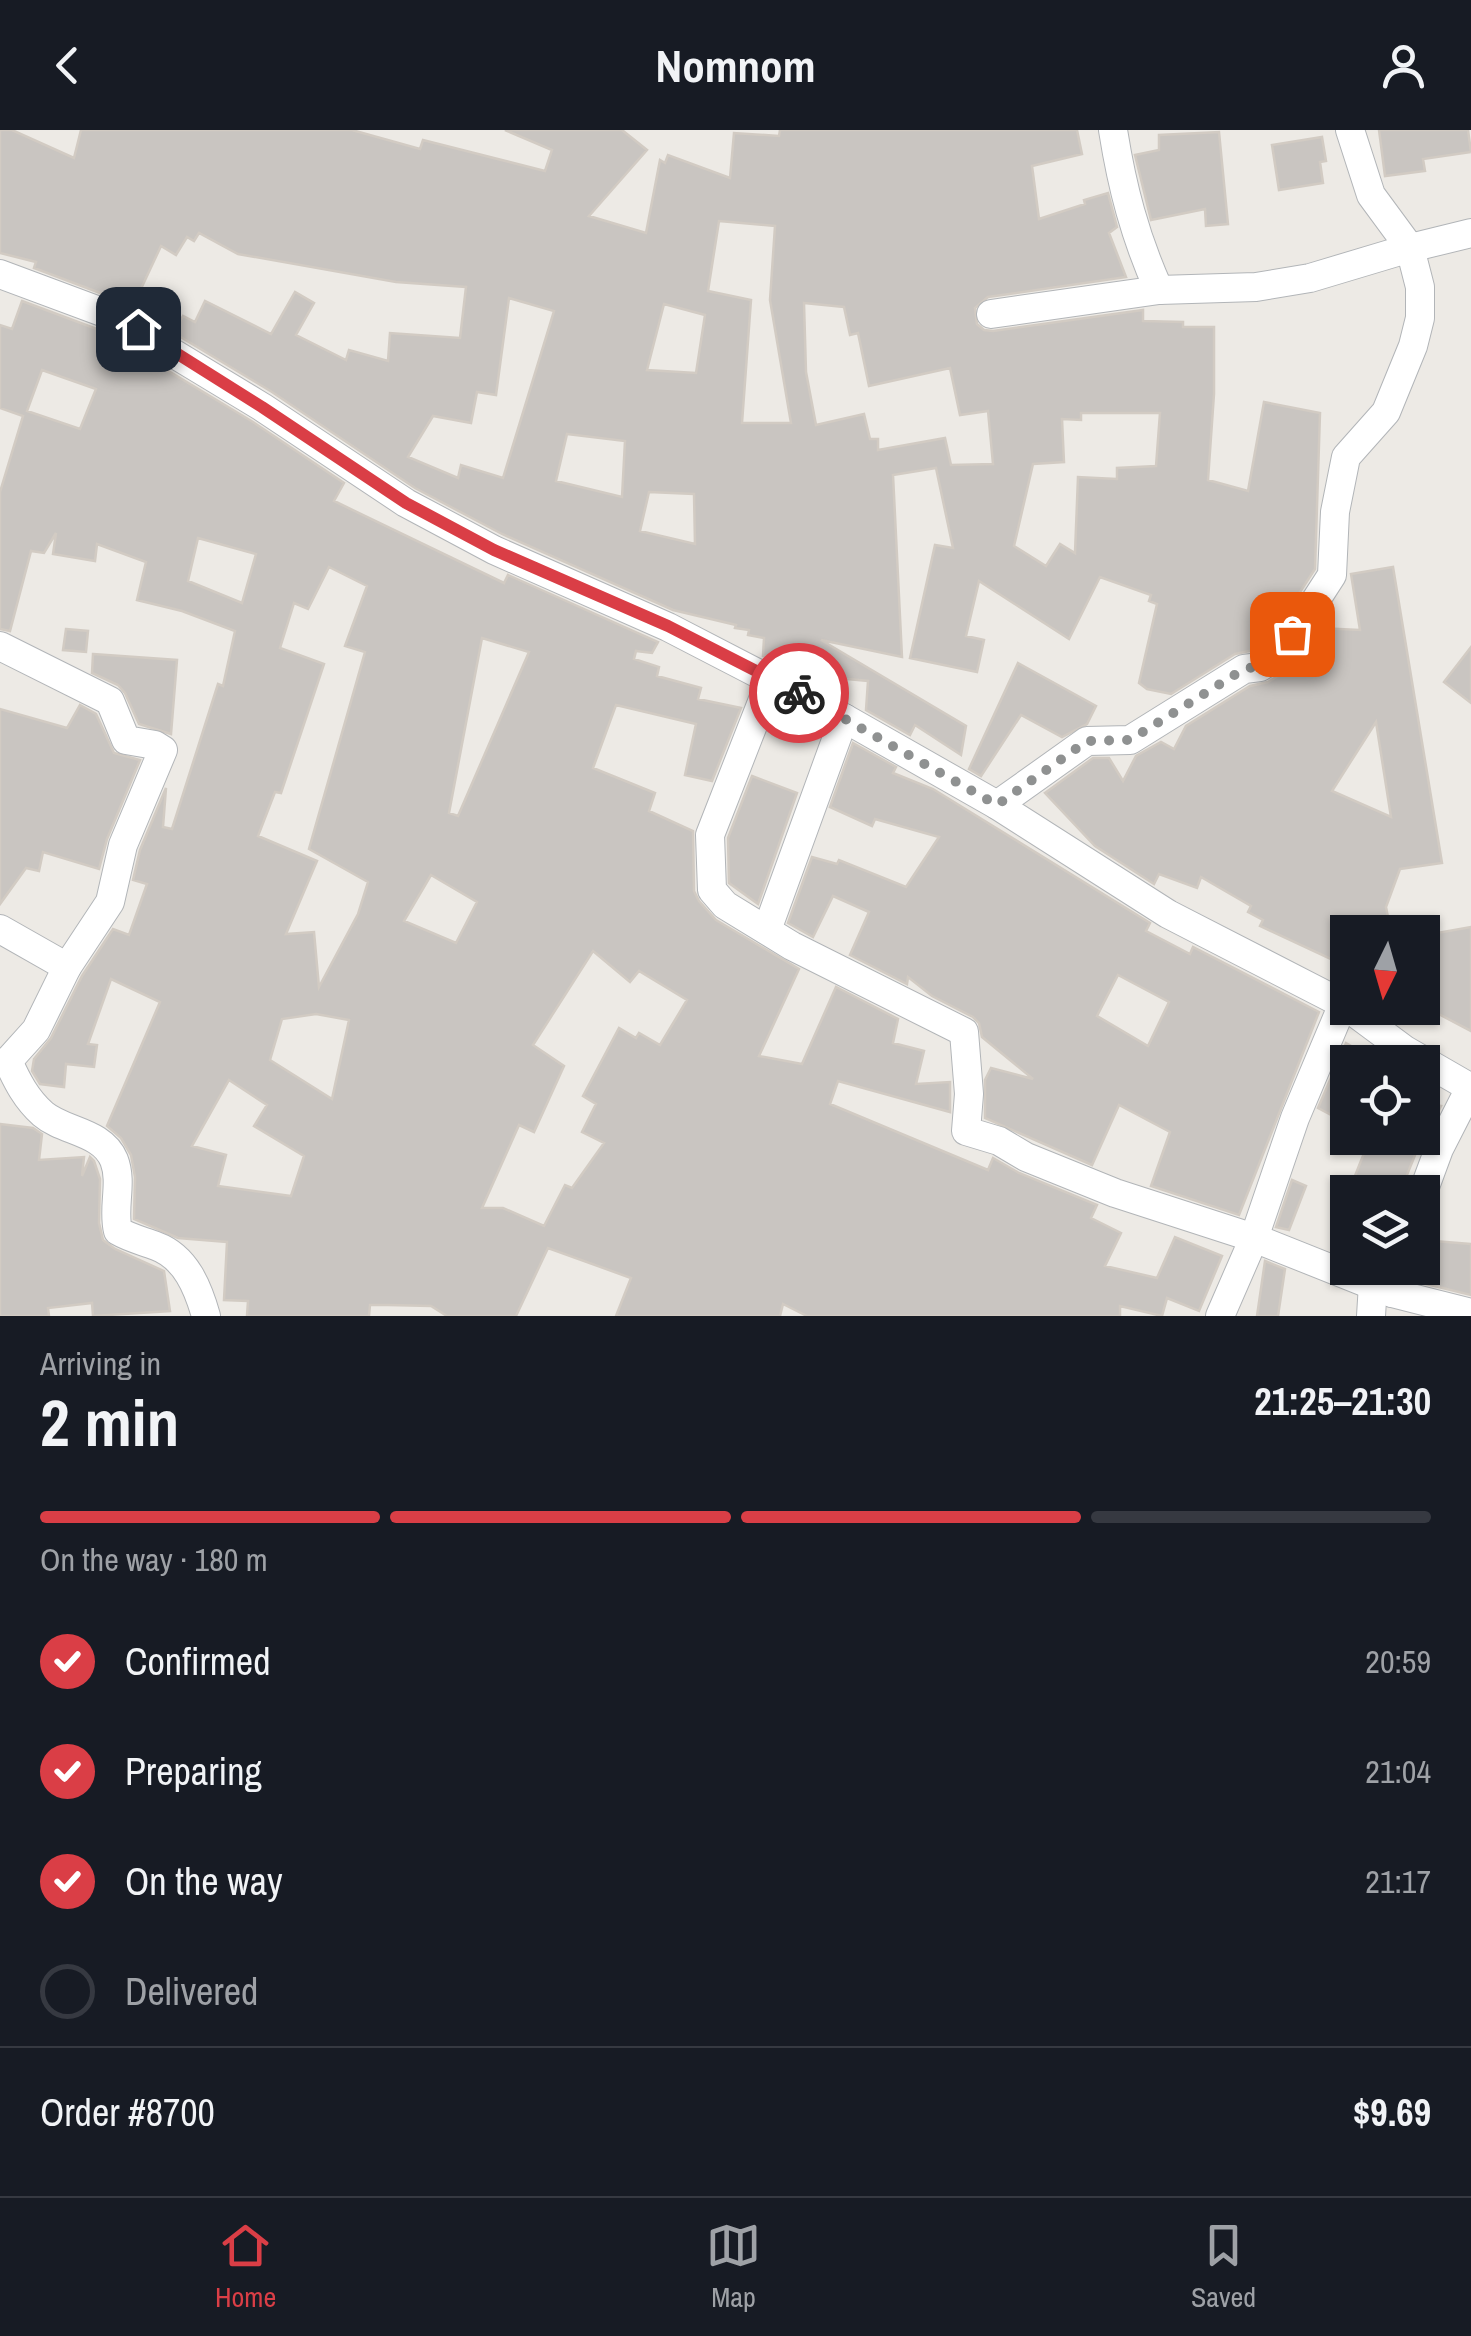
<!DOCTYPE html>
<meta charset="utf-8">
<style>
:root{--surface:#171b24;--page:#242831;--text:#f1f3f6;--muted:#9ea1a6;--line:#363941;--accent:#da3e46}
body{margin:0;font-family:"Archivo Narrow",sans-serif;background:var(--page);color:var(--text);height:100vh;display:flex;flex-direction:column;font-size:38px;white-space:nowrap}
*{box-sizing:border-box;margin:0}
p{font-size:32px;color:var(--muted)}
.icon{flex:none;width:55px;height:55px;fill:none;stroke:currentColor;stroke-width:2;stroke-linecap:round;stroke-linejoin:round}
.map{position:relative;height:1186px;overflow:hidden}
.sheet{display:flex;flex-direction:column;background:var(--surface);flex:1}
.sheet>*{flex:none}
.needle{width:65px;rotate:185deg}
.buttons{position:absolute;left:1330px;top:785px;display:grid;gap:20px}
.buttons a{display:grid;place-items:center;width:110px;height:110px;border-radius:0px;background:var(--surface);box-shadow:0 2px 8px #0004;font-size:50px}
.pin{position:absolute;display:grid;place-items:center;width:85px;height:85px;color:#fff;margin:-42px;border-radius:20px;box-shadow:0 5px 15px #0006}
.courier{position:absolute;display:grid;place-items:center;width:100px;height:100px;margin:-50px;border:8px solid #da3e46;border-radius:50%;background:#fff;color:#222;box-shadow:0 2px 12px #0007}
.head em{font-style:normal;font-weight:700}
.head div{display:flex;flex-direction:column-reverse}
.head{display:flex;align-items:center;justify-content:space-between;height:170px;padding:0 40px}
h1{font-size:65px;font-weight:700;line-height:75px}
.bar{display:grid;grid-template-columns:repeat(4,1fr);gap:15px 10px;align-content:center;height:120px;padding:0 40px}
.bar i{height:12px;border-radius:8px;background:var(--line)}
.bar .active{background:var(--accent)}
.bar p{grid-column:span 4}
.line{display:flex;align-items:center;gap:25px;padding:0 40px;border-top:2px solid var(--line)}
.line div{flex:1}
ol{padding:0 40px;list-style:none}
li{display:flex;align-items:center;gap:30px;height:110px}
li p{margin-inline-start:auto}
li .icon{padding:10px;border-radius:50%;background:var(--accent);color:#fff;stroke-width:4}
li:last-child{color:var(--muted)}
li i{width:55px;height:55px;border:5px solid var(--line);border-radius:50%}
header{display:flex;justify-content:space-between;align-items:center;height:130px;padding:0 40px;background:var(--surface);font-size:45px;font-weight:700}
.menu{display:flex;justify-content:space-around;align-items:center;height:140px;border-top:2px solid var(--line);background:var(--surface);font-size:28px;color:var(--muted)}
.menu a{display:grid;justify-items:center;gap:5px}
.menu .active{color:var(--accent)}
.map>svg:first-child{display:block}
</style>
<header><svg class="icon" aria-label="back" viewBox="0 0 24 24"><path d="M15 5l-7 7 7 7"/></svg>Nomnom<svg class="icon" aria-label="person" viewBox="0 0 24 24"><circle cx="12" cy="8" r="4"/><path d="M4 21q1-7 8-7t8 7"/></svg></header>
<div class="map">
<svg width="1471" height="1186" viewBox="0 0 1471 1186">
<rect width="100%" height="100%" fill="#edeae5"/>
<g fill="#c9c5c1" stroke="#d2cbc3" stroke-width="2.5" fill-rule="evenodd">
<path d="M 0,0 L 12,0 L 74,28 L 81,0 L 352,0 L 420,19 L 423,10 L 545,41 L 552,20 L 505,0 L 622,0 L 647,20 L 589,86 L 646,103 L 660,30 L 665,33 L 668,25 L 730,48 L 734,3 L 779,6 L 780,0 L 1077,0 L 1082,24 L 1032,36 L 1039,89 L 1085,74 L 1084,70 L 1108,63 L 1117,97 L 1109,103 L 1126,147 L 988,167 L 975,178 L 977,194 L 984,200 L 993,201 L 1143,180 L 1143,191 L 1183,192 L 1183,197 L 1214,197 L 1214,264 L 1208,350 L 1248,361 L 1264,272 L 1320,283 L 1315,439 L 1268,511 L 1254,520 L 1235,524 L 1171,564 L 1147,559 L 1139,553 L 1157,474 L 1149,471 L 1151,465 L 1100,447 L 1069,509 L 979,451 L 966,506 L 984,510 L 977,542 L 910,528 L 935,415 L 953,418 L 936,338 L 893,345 L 902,527 L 821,510 L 966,596 L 961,625 L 915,595 L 910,605 L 866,580 L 868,551 L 806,545 L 806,536 L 782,534 L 784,530 L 763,526 L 764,508 L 748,505 L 749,500 L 735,498 L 736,495 L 673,480 L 502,404 L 415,358 L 272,262 L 174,203 L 183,186 L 195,192 L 205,171 L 271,204 L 295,162 L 314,173 L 296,205 L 346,230 L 349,220 L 388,231 L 390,203 L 460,208 L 466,157 L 396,152 L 238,124 L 199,103 L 194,111 L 187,107 L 176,125 L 161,116 L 132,178 L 116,169 L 34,138 L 36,132 L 0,123 ZM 719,91 L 775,96 L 770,170 L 791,293 L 742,293 L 751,170 L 708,161 ZM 509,168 L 554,181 L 503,348 L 461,335 L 458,348 L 408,327 L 433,286 L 471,293 L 477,262 L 496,265 ZM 804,173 L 844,177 L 850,205 L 858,203 L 869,256 L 950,238 L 960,285 L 988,281 L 993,334 L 951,335 L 945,308 L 878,320 L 878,309 L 870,309 L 864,284 L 816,295 L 806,242 ZM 664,174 L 705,185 L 696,243 L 647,240 ZM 1081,283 L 1160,283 L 1156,336 L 1117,338 L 1117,349 L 1078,347 L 1075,423 L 1060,414 L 1046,436 L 1014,416 L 1033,334 L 1064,332 L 1062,289 L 1081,290 ZM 567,304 L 625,311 L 622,367 L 556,351 ZM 649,362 L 694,364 L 695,414 L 640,401 Z"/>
<polygon points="1379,0 1468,0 1471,22 1423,29 1425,41 1385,46"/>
<polygon points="1219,2 1228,94 1206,96 1205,79 1151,90 1135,25 1159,20 1159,5"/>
<polygon points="1322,7 1326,31 1320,32 1323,53 1279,60 1272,15"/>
<path d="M 22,171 L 102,201 L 253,292 L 344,353 L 334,371 L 504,453 L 508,445 L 658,512 L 652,523 L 636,521 L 634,529 L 659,537 L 657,546 L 701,558 L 698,569 L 741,578 L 712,651 L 685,645 L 696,594 L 616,575 L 593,638 L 655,663 L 649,681 L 693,701 L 694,761 L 699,771 L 716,790 L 799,839 L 759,926 L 802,934 L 836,857 L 898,889 L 893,913 L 924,921 L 916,954 L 950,952 L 950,982 L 838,951 L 830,974 L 988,1040 L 993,1028 L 1019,1043 L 1097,1075 L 1091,1088 L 1121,1103 L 1105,1136 L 1157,1148 L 1175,1107 L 1222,1126 L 1199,1181 L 1167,1168 L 1162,1186 L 1120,1176 L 1120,1186 L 807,1186 L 783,1174 L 780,1186 L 616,1186 L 631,1148 L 548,1118 L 516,1186 L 447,1186 L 431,1176 L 388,1175 L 370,1175 L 369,1186 L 247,1186 L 248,1171 L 224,1170 L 227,1112 L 178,1108 L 134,1089 L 135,1047 L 131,1025 L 121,1008 L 107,996 L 160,872 L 111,849 L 88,914 L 97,915 L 94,937 L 66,934 L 64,957 L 40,954 L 32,941 L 34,929 L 51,908 L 82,846 L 113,799 L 129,805 L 147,754 L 133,750 L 140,720 L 166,658 L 163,697 L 172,699 L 218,554 L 223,556 L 235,501 L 182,481 L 137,470 L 146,432 L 97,414 L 95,431 L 53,424 L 56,403 L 44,423 L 31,421 L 10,501 L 0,499 L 0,362 L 23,286 L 0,278 L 0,195 L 12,199 ZM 42,240 L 96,259 L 80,299 L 27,281 ZM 198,408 L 256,424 L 242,473 L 188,451 ZM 329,437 L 367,456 L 345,516 L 365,522 L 309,719 L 368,752 L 358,784 L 319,857 L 314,802 L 286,804 L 317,731 L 258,706 L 275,662 L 281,663 L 324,534 L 280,518 L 294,473 L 308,479 ZM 482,508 L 529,522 L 458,686 L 449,683 ZM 431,745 L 477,772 L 456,813 L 404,791 ZM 593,821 L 630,852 L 639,841 L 687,870 L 660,915 L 639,903 L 636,908 L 619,898 L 583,966 L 596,974 L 582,1002 L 604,1013 L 572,1058 L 565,1055 L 544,1096 L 503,1078 L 482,1078 L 519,995 L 534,1002 L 564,936 L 533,915 ZM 316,884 L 349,890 L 332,969 L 270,930 L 282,889 ZM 229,950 L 267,975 L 254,996 L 304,1026 L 291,1066 L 218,1056 L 226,1025 L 192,1016 Z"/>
<path d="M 1393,437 L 1442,733 L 1400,739 L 1386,777 L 1391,802 L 1348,802 L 1348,837 L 1260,796 L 1263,790 L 1248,782 L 1251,776 L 1201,747 L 1197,758 L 1159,744 L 1154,754 L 1095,716 L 1045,663 L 1093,628 L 1109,628 L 1123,651 L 1136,626 L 1161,612 L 1174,619 L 1186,596 L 1250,556 L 1268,552 L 1291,538 L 1319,498 L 1360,500 L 1351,444 ZM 1376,592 L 1391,687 L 1332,661 Z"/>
<polygon points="66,499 88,501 86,522 63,520"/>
<polygon points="1471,517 1471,573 1444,552"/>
<polygon points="93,524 177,530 171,604 139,594 125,563 118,555 92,543"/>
<polygon points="1018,533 1096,576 1087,594 1062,607 1021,585 981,646 969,639"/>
<polygon points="80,575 96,584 114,623 140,630 107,709 99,739 43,722 39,741 26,738 0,774 0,579 67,598"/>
<path d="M 853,613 L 896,637 L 893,643 L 933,659 L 1150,793 L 1146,801 L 1190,824 L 1193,817 L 1319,882 L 1239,1085 L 1151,1056 L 1170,1002 L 1119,975 L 1092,1035 L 985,988 L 985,950 L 991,938 L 1033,949 L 982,907 L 979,893 L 973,887 L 932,866 L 908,847 L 907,854 L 850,825 L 869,782 L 833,766 L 813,807 L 788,793 L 812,727 L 837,734 L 839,730 L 906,757 L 939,707 L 875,689 L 872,696 L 830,677 ZM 1118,845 L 1169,872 L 1148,916 L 1097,886 Z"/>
<polygon points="752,646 797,663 758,774 729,753 728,708"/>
<polygon points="1471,797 1471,901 1431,880 1427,852 1434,851 1426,805"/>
<polygon points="1346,913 1365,924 1348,926 1348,994 1318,978"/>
<polygon points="1422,973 1441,976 1426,1006 1422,1006"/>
<polygon points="0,994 33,998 42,1004 39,1030 84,1027 82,1046 90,1027 94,1031 100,1049 99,1093 103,1110 115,1119 164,1141 170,1181 93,1186 92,1173 48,1178 49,1186 0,1186"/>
<polygon points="1370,1008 1422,1008 1400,1062 1368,1062 1351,1056"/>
<polygon points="1292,1050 1306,1056 1289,1100 1276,1097"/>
<polygon points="1422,1110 1471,1114 1471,1165 1418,1152 1419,1138 1422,1138"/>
<polygon points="1265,1131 1285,1139 1278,1186 1257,1186"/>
</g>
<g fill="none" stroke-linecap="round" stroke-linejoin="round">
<defs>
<g id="street">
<path d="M 1113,0 C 1122,57 1135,107 1159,160"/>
<polyline points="0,144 110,185 262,277 406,373 494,420 668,497 844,588 997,675 1168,784 1343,874 1405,920 1471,958"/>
<polyline points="991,184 1159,160 1256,157 1310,148 1410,118 1471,103"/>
<polyline points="0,516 110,571 126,610 155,615 163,620 123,715 110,772 67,837 36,900 8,931 0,933"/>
<polyline points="771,549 710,705 712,760 725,775 792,816 964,902 969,964 966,1001 999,1011 1026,1027 1115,1063 1254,1108 1392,1163 1471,1183"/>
<polyline points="997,675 1087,611 1130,610 1244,539 1260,537 1281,524 1332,445 1335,382 1346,327 1386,282 1413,216 1420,188 1420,157 1410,118 1371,65 1350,0"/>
<polyline points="0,799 67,837"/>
<polyline points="767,800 844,588"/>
<path d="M 8,931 C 17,951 26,969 43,984 C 64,1002 102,1001 114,1030 C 123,1053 112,1078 118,1101 C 130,1108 143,1111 156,1116 C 186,1127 198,1158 206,1186"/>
<polyline points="1422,1065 1439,1019 1470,958"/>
<polyline points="1392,1163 1399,1138"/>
<polyline points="1220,1186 1254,1108 1295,988 1343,874"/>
<polyline points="1371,1186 1373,1154"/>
</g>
</defs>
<use href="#street" stroke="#b2b5b8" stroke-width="30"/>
<use href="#street" stroke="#fff" stroke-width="28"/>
</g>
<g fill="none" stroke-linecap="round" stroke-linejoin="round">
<path stroke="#8f9191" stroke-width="10" stroke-dasharray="0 18" d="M 799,563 L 997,675 L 1087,611 L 1130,610 L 1244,539 C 1268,535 1280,525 1292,504"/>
<polyline stroke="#da3e46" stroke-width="12" points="138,199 262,277 406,373 494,420 668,496 799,563"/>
</g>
</svg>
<div class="buttons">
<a><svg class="needle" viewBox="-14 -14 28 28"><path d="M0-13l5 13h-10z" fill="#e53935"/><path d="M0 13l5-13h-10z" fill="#9ea1a6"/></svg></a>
<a><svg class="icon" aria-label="locate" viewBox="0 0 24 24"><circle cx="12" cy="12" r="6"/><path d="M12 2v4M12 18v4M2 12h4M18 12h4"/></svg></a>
<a><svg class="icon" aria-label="layers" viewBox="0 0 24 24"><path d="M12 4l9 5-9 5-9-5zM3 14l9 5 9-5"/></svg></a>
</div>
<div class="pin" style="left:1292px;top:504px;background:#ea580c"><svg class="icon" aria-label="bag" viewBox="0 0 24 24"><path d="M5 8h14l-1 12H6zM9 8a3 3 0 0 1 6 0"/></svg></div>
<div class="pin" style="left:138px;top:199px;background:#1f2937"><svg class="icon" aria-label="home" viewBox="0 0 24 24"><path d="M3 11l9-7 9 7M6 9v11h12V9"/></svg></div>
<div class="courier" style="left:799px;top:563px"><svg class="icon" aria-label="bike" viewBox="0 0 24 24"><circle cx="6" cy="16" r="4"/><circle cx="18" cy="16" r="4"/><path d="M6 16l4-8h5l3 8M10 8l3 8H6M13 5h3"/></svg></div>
</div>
<section class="sheet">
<div class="head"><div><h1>2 min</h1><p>Arriving in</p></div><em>21:25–21:30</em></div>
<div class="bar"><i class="active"></i><i class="active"></i><i class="active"></i><i></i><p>On the way · 180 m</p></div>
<ol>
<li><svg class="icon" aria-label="check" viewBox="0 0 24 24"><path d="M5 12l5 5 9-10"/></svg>Confirmed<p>20:59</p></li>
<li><svg class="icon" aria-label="check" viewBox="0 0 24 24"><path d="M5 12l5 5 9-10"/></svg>Preparing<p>21:04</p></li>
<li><svg class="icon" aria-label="check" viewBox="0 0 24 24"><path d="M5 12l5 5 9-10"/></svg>On the way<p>21:17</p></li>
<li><i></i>Delivered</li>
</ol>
<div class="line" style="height:130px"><div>Order #8700</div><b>$9.69</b></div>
</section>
<nav class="menu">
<a class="active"><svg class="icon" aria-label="home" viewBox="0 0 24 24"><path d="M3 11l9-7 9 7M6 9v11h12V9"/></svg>Home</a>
<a><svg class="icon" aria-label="map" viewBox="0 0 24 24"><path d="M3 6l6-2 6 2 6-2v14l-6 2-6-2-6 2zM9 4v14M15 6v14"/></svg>Map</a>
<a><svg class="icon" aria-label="saved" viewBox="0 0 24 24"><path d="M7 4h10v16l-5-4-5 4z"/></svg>Saved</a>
</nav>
